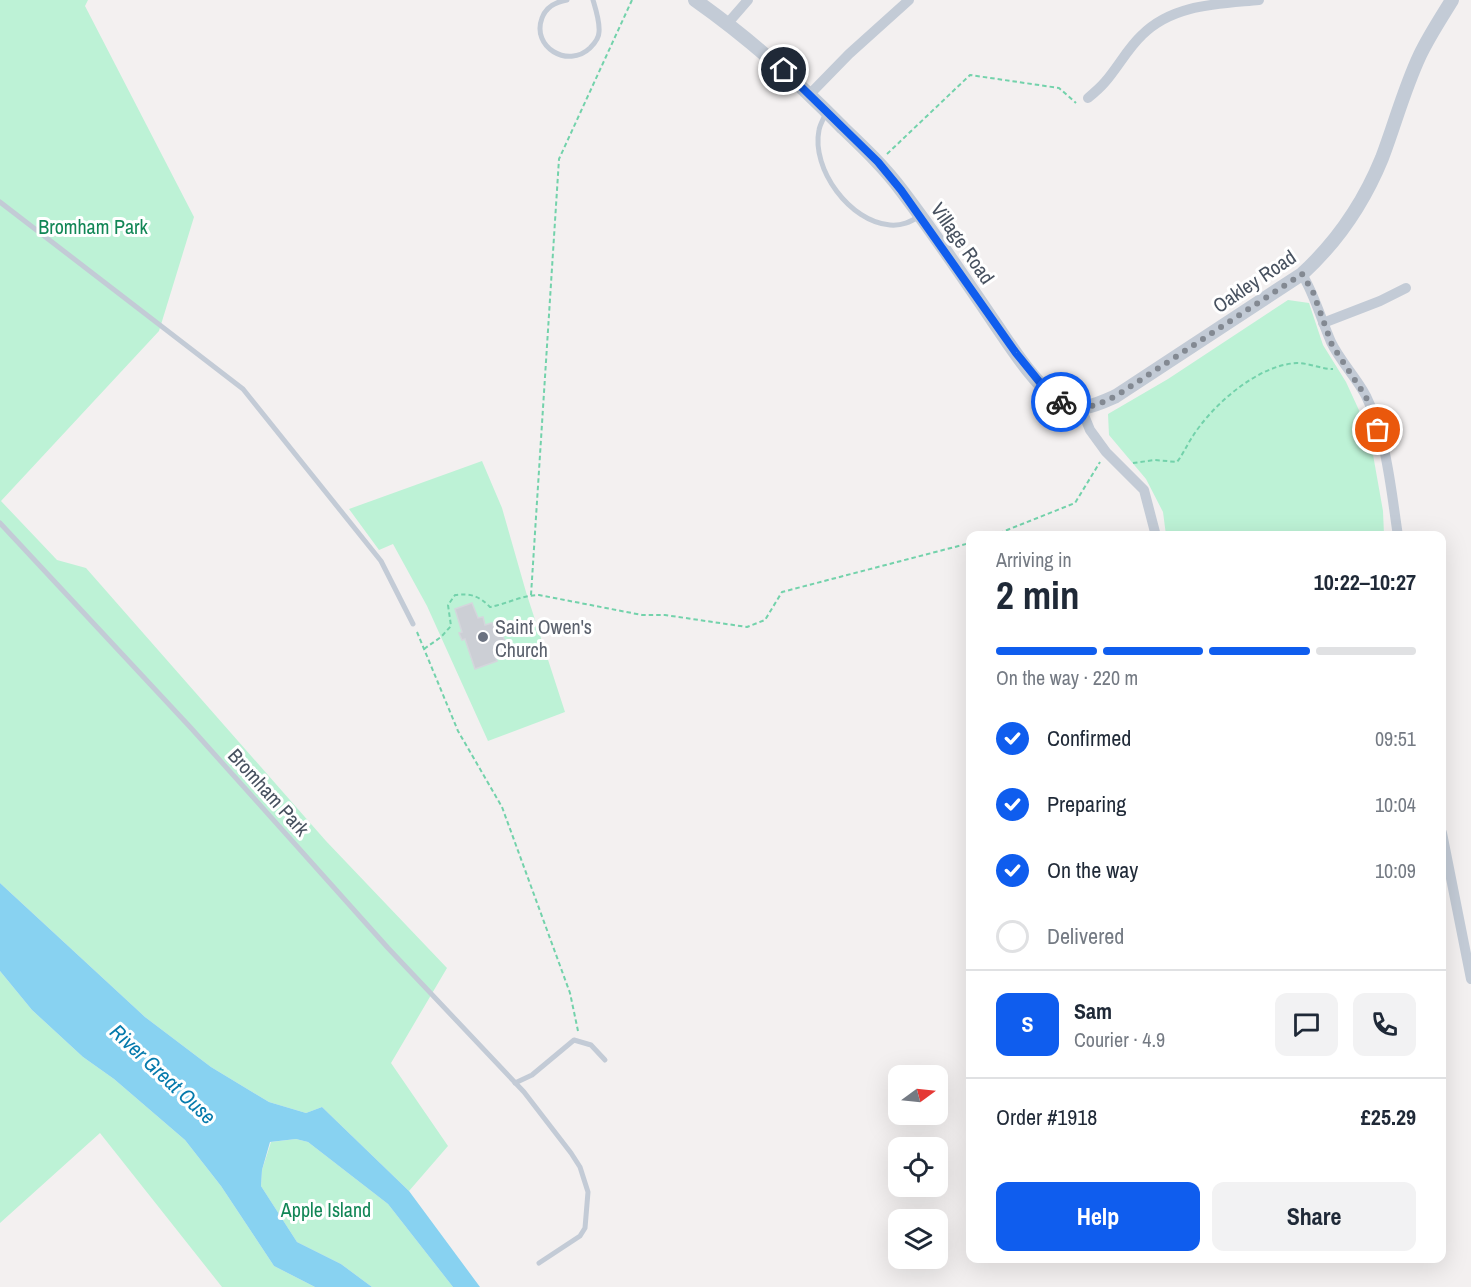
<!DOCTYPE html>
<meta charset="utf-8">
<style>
:root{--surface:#fff;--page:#f2f2f3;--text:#1f2937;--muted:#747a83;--line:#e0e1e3;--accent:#0f5dee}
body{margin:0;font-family:"Archivo Narrow",sans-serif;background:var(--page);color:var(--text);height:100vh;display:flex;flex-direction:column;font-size:22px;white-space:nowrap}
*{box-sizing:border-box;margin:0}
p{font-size:20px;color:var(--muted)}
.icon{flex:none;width:33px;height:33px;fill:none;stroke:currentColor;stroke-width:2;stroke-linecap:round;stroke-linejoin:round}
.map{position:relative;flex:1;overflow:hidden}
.panel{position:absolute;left:966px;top:531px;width:480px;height:732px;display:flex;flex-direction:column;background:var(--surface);border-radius:12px;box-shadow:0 6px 24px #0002}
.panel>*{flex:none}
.needle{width:39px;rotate:75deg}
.fabs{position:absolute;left:888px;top:1065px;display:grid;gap:12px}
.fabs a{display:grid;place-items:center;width:60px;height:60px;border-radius:12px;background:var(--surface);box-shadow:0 6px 24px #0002;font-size:30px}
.pin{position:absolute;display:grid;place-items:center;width:51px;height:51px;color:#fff;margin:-26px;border:3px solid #fff;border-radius:50%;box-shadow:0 2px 6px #0007}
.courier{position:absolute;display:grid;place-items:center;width:60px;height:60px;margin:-30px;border:4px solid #0f5dee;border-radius:50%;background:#fff;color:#222;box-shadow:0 2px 8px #0007}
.headline em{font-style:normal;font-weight:700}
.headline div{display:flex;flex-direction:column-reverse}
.headline{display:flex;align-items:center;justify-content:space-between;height:102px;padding:0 30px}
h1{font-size:39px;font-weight:700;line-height:45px}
.bar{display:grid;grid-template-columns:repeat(4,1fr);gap:9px 6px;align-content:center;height:72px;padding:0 30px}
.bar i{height:8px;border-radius:4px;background:var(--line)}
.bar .selected{background:var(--accent)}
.bar p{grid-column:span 4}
.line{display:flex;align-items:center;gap:15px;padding:0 30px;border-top:2px solid var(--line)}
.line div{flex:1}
.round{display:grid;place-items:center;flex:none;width:63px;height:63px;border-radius:12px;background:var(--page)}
ol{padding:0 30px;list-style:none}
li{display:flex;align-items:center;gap:18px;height:66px}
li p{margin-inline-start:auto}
li .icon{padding:6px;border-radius:50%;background:var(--accent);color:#fff;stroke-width:4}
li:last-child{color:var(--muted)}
li i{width:33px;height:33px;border:3px solid var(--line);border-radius:50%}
.primary-button{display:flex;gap:12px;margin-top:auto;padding:12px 30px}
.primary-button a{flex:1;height:69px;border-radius:12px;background:var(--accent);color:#fff;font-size:24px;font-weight:700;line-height:69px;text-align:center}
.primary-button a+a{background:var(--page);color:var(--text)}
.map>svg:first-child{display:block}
</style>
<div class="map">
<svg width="1471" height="1287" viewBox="0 0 1471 1287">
<rect width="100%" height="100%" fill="#f3f0f0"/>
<g fill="#bdf2d6">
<polygon points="0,0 88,0 85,6 194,217 159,331 1,501 57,560 86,568 326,841 447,968 391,1063 448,1146 409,1191 322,1107 306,1113 269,1102 211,1067 145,1017 0,883"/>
<polygon points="1288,300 1309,303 1323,345 1346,382 1369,432 1383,511 1384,535 1166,535 1163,512 1146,479 1109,435 1108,414 1168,379"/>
<polygon points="482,461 502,508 526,592 565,712 488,741 427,606 393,544 379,550 349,509"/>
<polygon points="0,971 32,1010 83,1057 114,1079 185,1140 221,1186 274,1266 315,1287 222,1287 100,1133 0,1223"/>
<polygon points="296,1139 308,1142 388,1204 453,1287 372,1287 341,1264 297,1242 261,1186 262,1170 271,1142"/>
</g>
<polygon fill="#88d2f1" points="0,883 145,1017 211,1067 269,1102 306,1113 322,1107 409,1191 480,1287 453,1287 388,1204 308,1142 296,1139 270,1142 262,1170 261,1186 297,1242 341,1264 372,1287 315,1287 274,1266 221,1186 185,1140 114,1079 83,1057 32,1010 0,971"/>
<polygon fill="#cccfd5" stroke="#d4d6dc" stroke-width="1.5" points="472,603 478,618 483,617 485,625 492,623 493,626 498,624 508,649 494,654 497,661 475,669 465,639 462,640 459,633 462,632 455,609"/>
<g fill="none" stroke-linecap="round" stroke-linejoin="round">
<g stroke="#73d2ab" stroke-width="2" stroke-dasharray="4.5 3" stroke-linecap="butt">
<polyline points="887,154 970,75 1059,88 1076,103"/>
<path d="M 1133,463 L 1155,460 L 1177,462 C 1183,454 1186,447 1191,439 C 1211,406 1257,365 1297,363 C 1309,363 1321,369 1333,369"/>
<polyline points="992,536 1075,503 1100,462"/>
<polyline points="531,595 559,159 632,0"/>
<polyline points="417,632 458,731 502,807 570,993 578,1031"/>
<path d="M 424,649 L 441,637 L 451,626 L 448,605 L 455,595 C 471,593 479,596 490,607 C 506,604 523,595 539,595 L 642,615 L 665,615 L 747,627 L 765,620 L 782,592 L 970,543"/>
</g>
<g stroke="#c3cbd6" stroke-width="5">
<path d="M 567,0 C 555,2 546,7 542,18 C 531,47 568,69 590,48 C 594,44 599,38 599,32 C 600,22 596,10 593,0"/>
<path d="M 826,113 C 824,118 820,124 819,130 C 811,169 850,222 890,225 C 902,226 910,222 920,216"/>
<polyline points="0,202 243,389 381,561 413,624"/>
<polyline points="0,523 191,728 388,948 524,1092 571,1153 580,1167 588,1192 585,1228 580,1236 539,1263"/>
<polyline points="515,1083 532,1075 574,1040 591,1045 605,1060"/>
</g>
<g stroke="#c3cbd6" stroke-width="10">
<polyline points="728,23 748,0"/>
<polyline points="810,94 849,54 909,0"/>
<path d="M 1088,98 C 1094,93 1100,88 1105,82 C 1118,67 1128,48 1142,35 C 1173,4 1218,4 1259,0"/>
<path d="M 1302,274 C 1315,296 1321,319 1331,342 C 1340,361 1356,377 1366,396 C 1387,439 1391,490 1398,536"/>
<polyline points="1323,323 1380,301 1406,288"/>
<polyline points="1081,408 1090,430 1106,452 1144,490 1156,536"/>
<polyline points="1442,833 1471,979"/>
</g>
<path stroke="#c3cbd6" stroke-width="14" d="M 695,0 C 749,38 797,81 843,128 C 864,148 885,168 902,191 C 934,233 964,278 994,322 C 1012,348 1031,379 1057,400 C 1076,415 1096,405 1116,396 L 1302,274 C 1337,242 1364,202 1382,158 C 1395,124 1404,89 1420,55 C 1429,36 1441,18 1452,0"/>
</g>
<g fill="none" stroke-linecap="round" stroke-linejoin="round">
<path stroke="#838992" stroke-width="6" stroke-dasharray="0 10.8" d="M 1061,402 C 1081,413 1097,405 1116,396 L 1302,274 L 1313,292 L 1332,345 L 1366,397 L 1378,430"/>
<polyline stroke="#0f5dee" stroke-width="8" points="784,70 878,162 901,190 1016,353 1046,390 1061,402"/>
</g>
<circle fill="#6b7280" stroke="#fff" stroke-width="2" cx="483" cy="637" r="6"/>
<g text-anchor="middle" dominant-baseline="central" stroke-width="6" stroke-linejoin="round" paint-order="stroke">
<g font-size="20" fill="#128656" stroke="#fff">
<text x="93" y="226">Bromham Park</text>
<text x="326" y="1209">Apple Island</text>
</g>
<g font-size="20" fill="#47515f" stroke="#fff">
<text transform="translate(963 243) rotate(55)">Village Road</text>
<text transform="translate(1254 281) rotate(-34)">Oakley Road</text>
<text transform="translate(269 792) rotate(48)">Bromham Park</text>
</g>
<g font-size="20" fill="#5b616d" stroke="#fff" text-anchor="start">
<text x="495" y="626">Saint Owen's<tspan x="495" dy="23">Church</tspan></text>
</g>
<g font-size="21" font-style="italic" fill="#057aac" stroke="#fff">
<text transform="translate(163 1074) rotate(43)">River Great Ouse</text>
</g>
</g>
</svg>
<div class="fabs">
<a><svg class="needle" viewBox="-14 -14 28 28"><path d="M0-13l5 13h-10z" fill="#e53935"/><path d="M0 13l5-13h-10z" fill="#747a83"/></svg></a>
<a><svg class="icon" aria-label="locate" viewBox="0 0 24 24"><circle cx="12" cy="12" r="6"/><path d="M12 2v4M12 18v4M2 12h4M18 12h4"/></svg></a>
<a><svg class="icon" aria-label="layers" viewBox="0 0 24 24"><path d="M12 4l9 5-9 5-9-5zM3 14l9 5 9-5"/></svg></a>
</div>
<div class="pin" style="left:1378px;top:430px;background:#ea580c"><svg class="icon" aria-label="bag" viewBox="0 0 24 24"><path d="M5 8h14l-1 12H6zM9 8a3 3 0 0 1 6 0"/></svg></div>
<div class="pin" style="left:784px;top:70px;background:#1f2937"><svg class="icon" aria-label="home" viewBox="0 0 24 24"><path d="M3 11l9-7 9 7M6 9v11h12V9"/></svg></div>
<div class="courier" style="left:1061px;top:402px"><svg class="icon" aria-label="bike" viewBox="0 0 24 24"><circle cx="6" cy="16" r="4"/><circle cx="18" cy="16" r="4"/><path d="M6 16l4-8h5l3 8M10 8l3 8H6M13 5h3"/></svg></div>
<section class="panel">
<div class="headline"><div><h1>2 min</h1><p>Arriving in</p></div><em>10:22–10:27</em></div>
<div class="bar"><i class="selected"></i><i class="selected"></i><i class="selected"></i><i></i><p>On the way · 220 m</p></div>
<ol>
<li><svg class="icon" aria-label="check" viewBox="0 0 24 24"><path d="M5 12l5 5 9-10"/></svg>Confirmed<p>09:51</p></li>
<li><svg class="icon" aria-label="check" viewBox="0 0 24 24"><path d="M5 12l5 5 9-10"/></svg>Preparing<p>10:04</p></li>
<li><svg class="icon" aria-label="check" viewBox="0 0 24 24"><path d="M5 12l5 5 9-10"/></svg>On the way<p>10:09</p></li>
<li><i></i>Delivered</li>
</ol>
<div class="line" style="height:108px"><b class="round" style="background:var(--accent);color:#fff">S</b><div><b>Sam</b><p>Courier · 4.9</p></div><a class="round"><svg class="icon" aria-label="chat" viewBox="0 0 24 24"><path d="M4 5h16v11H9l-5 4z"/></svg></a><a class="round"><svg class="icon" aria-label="phone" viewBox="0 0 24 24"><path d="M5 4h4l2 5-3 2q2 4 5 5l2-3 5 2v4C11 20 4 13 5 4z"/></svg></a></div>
<div class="line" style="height:78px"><div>Order #1918</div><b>£25.29</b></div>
<div class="primary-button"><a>Help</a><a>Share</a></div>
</section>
</div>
